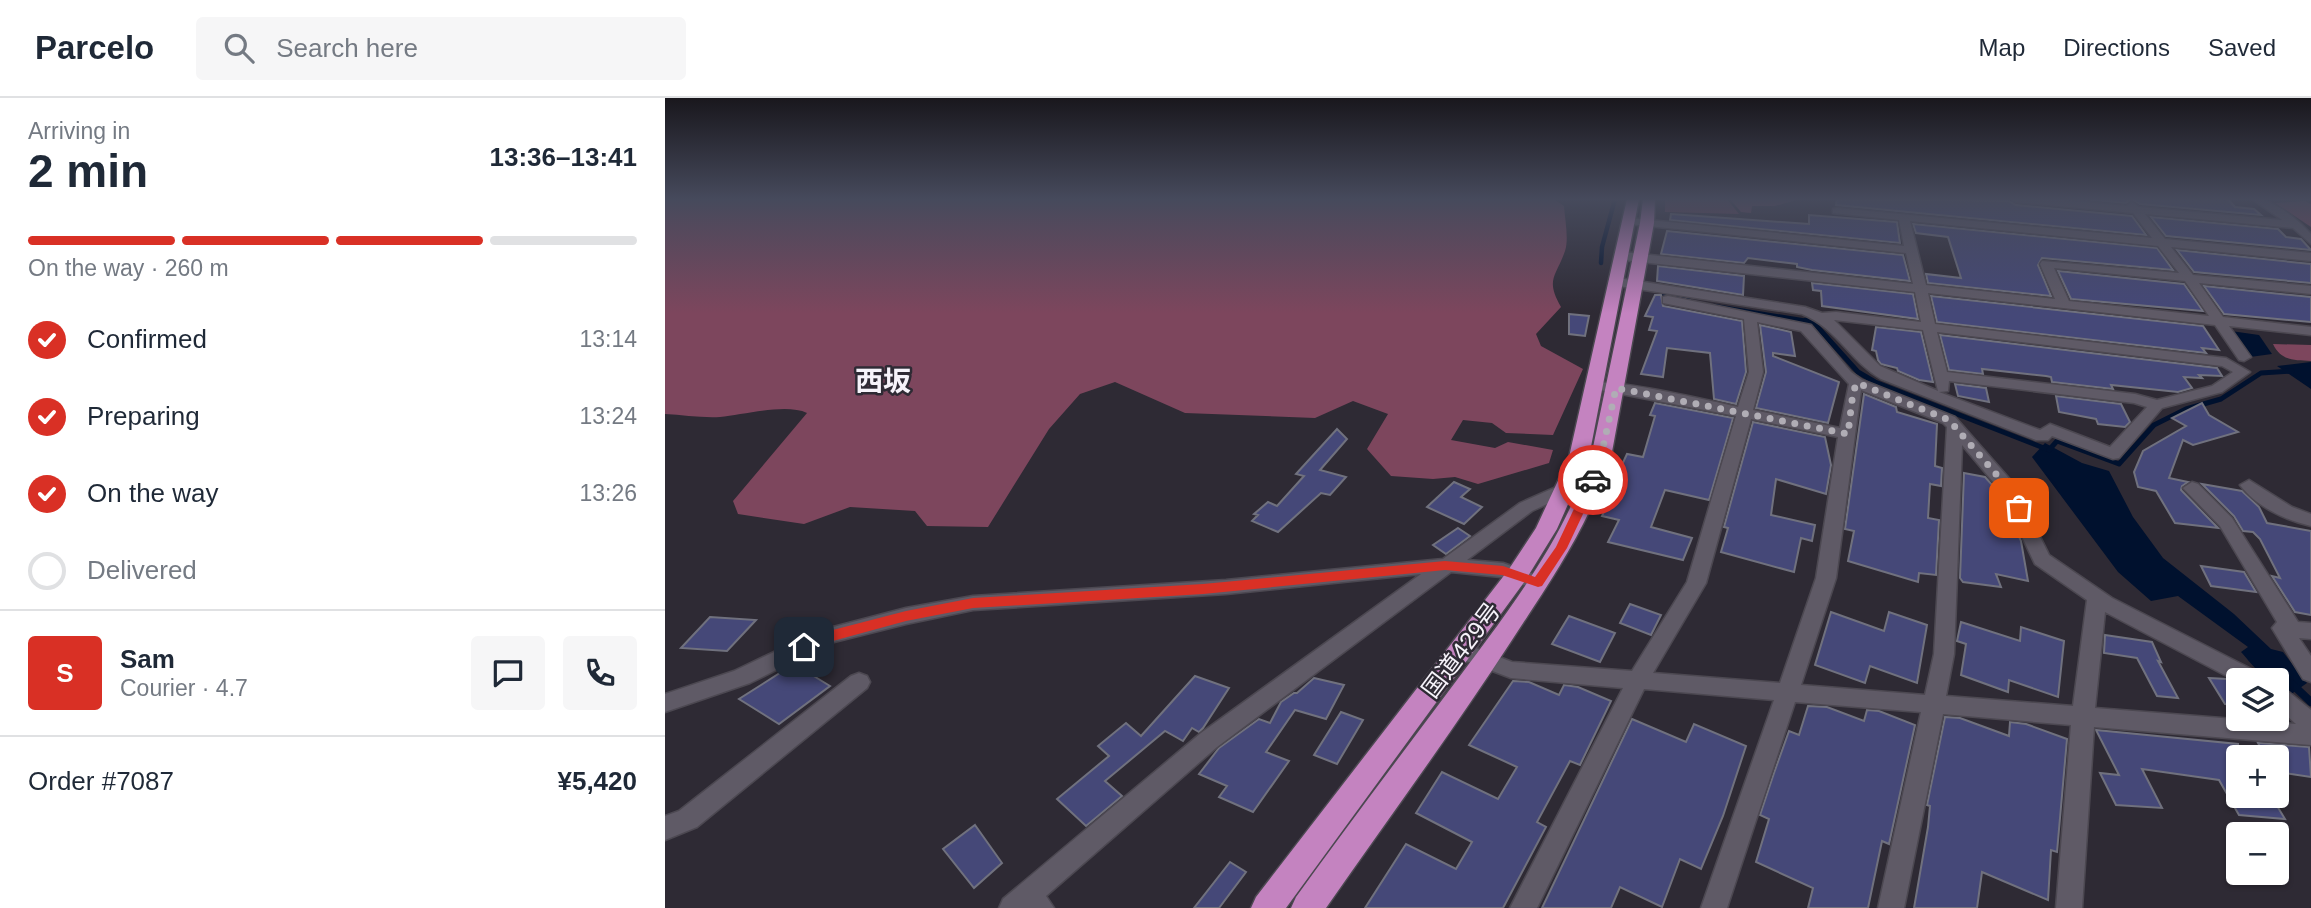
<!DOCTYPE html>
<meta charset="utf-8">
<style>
:root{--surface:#fff;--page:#f6f6f7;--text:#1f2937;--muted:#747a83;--line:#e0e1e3;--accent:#d93025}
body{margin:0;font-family:Arial,"Noto Sans JP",sans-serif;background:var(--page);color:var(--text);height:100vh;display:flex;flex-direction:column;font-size:26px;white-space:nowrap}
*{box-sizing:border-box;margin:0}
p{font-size:23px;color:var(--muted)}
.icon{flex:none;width:38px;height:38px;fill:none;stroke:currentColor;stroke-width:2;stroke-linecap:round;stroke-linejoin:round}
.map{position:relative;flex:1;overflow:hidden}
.panel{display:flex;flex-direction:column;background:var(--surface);width:665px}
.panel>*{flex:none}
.tools{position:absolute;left:1561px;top:570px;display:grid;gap:14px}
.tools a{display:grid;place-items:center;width:63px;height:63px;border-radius:7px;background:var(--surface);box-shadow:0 2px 5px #0004;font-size:35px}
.pin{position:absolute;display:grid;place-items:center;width:60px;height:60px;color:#fff;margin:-30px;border-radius:14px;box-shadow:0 4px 10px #0006}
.courier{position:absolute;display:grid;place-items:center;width:70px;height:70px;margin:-35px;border:5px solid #d93025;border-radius:50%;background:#fff;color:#222;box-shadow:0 2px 9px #0007}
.overview em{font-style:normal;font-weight:800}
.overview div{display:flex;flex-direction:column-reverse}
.overview{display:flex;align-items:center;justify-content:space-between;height:119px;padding:0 28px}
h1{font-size:46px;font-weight:800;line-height:52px}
.bar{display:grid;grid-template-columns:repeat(4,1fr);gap:10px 7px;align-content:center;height:84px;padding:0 28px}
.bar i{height:9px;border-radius:5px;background:var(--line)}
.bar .current{background:var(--accent)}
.bar p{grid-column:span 4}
.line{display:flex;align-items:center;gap:18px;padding:0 28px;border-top:2px solid var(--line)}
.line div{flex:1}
.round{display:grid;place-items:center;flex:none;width:74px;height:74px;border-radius:7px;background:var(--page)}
ol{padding:0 28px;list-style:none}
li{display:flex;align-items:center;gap:21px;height:77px}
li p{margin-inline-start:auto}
li .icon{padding:7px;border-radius:50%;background:var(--accent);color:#fff;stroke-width:4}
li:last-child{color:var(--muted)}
li i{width:38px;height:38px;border:4px solid var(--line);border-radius:50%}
header{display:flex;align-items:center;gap:42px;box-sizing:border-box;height:98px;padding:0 35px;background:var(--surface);border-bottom:2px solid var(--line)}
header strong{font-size:33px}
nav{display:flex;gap:38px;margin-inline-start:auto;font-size:24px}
.search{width:490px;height:63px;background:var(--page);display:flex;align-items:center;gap:18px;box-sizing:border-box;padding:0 24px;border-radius:7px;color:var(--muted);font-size:26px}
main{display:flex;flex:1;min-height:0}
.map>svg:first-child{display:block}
</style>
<header>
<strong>Parcelo</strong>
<div class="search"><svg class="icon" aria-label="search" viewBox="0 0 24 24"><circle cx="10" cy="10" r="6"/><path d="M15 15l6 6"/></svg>Search here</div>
<nav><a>Map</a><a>Directions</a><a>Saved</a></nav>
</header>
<main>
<section class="panel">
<div class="overview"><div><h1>2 min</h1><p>Arriving in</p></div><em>13:36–13:41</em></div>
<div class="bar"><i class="current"></i><i class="current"></i><i class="current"></i><i></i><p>On the way · 260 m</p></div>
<ol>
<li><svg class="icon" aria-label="check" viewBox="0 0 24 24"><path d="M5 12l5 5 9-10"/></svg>Confirmed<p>13:14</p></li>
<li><svg class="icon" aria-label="check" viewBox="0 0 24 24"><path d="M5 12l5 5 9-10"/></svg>Preparing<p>13:24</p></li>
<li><svg class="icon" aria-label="check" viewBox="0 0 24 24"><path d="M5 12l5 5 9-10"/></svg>On the way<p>13:26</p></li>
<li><i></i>Delivered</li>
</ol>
<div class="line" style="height:126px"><b class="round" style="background:var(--accent);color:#fff">S</b><div><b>Sam</b><p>Courier · 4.7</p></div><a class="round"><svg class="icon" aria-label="chat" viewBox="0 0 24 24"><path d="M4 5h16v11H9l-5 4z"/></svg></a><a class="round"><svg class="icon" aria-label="phone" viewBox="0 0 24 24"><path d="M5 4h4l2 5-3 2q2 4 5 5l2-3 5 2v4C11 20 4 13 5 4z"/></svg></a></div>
<div class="line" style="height:91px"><div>Order #7087</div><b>¥5,420</b></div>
</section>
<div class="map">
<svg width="1646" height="810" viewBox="0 0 1646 810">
<rect width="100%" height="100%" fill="#2e2a34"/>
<polygon fill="#723e54" points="1000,101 1062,101 1074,116 1000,114"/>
<g fill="#7d465d">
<path d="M 0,101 L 889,101 L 899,108 C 900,122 904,141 900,153 C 891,179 880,181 896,209 L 871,236 L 876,248 L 918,271 L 888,337 L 841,335 L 827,325 L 798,322 L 786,342 L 830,350 L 843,344 L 888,352 L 884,365 L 813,386 L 790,379 L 768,381 L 726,378 L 702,351 L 723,316 L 688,303 L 650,320 L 520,315 L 450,284 L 415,296 L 384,331 L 323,429 L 262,428 L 250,413 L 185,409 L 139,426 L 73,416 L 68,403 L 142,315 C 121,305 78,317 55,319 C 37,320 18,317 0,316 Z"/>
<polygon points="1065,101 1135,101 1110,108 1087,108 1086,115 1076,114"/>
<polygon points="1640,103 1646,106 1646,129 1610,105"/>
<path d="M 1608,246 L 1646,247 L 1646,263 C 1629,262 1616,263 1608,246 Z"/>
</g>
<g fill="#00112e">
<polygon points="1566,233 1594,237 1607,256 1585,259"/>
<polygon points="1646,264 1646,291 1612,268"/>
<path d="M 1380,345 L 1417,365 L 1444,373 L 1468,419 L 1498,460 L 1569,516 L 1606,551 L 1618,554 L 1642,585 L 1625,597 L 1612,587 L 1612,583 C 1597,581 1586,565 1576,554 L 1583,549 L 1513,498 L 1486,503 L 1453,474 L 1367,359 Z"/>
</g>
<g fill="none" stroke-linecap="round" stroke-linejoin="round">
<g stroke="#00112e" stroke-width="4.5">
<polyline points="936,165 937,149 950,101"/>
<polyline points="999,196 1025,203"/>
<polyline points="1049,208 1148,224"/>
</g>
<g stroke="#00112e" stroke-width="5">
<polyline points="1141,222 1148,224 1193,274 1210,284 1384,352"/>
<polyline points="1384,352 1392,343 1454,366 1489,327 1521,311 1556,301 1596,275 1627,273"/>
</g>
<polyline stroke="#00112e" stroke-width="8" points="1627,586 1646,604"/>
</g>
<g fill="#454878" stroke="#70717e" stroke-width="2">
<polygon points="1172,101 1344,103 1351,107 1467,118 1481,137 1171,107"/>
<polygon points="1419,101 1563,101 1570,109 1589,111 1596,117 1475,106 1467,101 1461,105"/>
<polygon points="1006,116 1144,126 1144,117 1232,124 1235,145 1005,122"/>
<polygon points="1486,119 1613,131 1621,139 1636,141 1646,152 1501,138"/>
<polygon points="1248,126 1492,150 1508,172 1377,160 1373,167 1386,198 1263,185 1261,176 1296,180 1283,139 1251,135"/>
<polygon points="1002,133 1238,157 1245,183 1147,172 1132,169 1132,166 1083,160 1079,165 996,156"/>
<polygon points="1512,152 1646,166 1646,185 1529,174"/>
<polygon points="993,168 1079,178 1078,197 992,183"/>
<polygon points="1393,173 1519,186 1538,213 1406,201"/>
<polygon points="1147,185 1248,196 1253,221 1157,208 1156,193 1148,192"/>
<polygon points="1539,188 1646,199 1646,224 1559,216"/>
<polygon points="990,197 996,197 998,208 1077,223 1081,274 1071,306 1049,301 1045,255 1002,250 998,279 976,276 992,233 984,232 988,219 980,218"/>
<polygon points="1266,198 1538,228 1554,252 1537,250 1541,255 1272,224"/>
<polygon points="904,216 924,218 920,238 904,236"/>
<polygon points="1095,227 1126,234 1130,258 1108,255 1108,258 1174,284 1163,325 1091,310 1101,274"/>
<polygon points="1211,229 1256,234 1268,284 1254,282 1233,273 1232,270 1216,266 1213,262 1211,253 1207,252"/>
<polygon points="1275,237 1552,270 1557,278 1534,277 1537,280 1519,279 1527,290 1513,294 1446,287 1448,291 1387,284 1386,279 1381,278 1317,271 1318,276 1284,272"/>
<polygon points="1290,286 1321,290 1324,304 1293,298"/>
<polygon points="1199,296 1231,309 1232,314 1272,326 1270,368 1277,370 1276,388 1265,386 1263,420 1274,422 1271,477 1254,475 1253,484 1183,463 1189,433 1180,431"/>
<polygon points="1391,298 1456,306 1465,324 1460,329 1433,326 1431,321 1394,314"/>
<polygon points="990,305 1068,320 1044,402 1000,392 986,429 1027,440 1018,462 943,444 954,422 937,418 959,372 955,371 962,356 978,359 990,318 985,317"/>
<polygon points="1537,305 1544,317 1573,334 1528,347 1518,342 1504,380 1523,384 1517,388 1516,392 1553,430 1510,425 1491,393 1473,389 1469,374 1478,353 1521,328 1507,320"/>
<polygon points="1088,324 1160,339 1166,367 1161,396 1111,381 1106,417 1150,427 1147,443 1136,440 1129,474 1056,454 1063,430 1059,429"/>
<polygon points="672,331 682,341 655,372 681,379 665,397 656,395 613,434 587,423 593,417 589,416 603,404 612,408 639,378 631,376"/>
<polygon points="1299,375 1320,379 1329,389 1343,432 1352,434 1356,443 1363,483 1331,476 1336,489 1298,484 1295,480"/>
<polygon points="789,384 805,391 796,399 817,409 799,426 762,409"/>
<polygon points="1537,386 1577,393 1594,409 1602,425 1646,433 1646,517 1630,514 1607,478 1615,480 1595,441 1588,434 1578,433 1569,418"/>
<polygon points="793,430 805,438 781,456 768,447"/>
<polygon points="1536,468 1579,474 1591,494 1546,488"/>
<polygon points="965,506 996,517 986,537 955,525"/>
<polygon points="1166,514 1219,533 1224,514 1262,527 1252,585 1205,568 1200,585 1150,567"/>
<polygon points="904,518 950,535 935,564 887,546"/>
<polygon points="45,519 91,522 62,553 16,550"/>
<polygon points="1296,524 1355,543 1356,529 1399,543 1393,599 1344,582 1343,594 1296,577 1301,546 1292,543"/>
<polygon points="1440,537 1487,544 1496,564 1493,563 1513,600 1492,598 1472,560 1439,555"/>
<polygon points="129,566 165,588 114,626 74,601"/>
<polygon points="530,578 564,590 538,630 534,634 527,630 518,643 500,633 440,683 457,698 421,728 392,701 444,658 433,648 461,625 476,638"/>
<polygon points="649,580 679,587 661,621 630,612 601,654 624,663 588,714 554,699 562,688 534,676 554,650 594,621 605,625 616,604 629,595 632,595"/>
<polygon points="1544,580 1562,581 1573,587 1573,607 1560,606"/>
<polygon points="848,583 864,584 894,597 899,587 913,589 946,603 915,667 905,663 872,724 881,729 838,810 700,810 741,746 791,771 807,744 751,715 777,674 833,701 852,669 804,647"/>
<polygon points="1143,608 1162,609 1199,623 1202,612 1214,613 1250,627 1224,746 1217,743 1203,810 1143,810 1148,790 1091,764 1104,721 1095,717 1109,675 1124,633 1134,637"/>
<polygon points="676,614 698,622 672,666 649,657"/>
<polygon points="1280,619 1295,620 1344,638 1345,624 1361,626 1402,641 1392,754 1386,752 1383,802 1317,774 1312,810 1249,810 1263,729 1265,708 1262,707"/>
<polygon points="967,621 1021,644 1029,626 1081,648 1058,718 1036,771 1015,761 997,809 955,789 946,810 877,810"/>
<polygon points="1431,632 1573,646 1573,698 1606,698 1620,721 1574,717 1554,682 1477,671 1497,710 1451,707 1435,675 1454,677"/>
<polygon points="1593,645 1644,649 1646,679 1612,674 1612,660 1601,660"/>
<polygon points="310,727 337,765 309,790 278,751"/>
<polygon points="565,764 581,774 554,810 529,810"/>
</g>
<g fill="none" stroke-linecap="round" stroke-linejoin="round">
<defs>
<g id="minor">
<path d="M 1346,101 L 1388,101 L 1462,108 L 1467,104 L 1474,109 L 1617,122 L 1587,101 C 1609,101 1631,120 1646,136 L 1646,146 L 1628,130 L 1480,116 L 1500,141 L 1646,155 L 1646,163 L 1506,149 L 1528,177 L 1646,188 L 1646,196 L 1534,185 L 1558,219 L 1646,229 L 1646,237 L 1564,228 L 1586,259 L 1579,263 L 1574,262 L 1550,227 L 1263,195 L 1270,226 L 1561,260 L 1585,274 L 1557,294 L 1497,310 L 1454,360 L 1448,361 L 1387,338 L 1383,342 L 1371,342 L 1216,281 C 1184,262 1173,231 1137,216 L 953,188 L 947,184 L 953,180 L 1140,209 L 1157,215 L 1171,214 L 1256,224 L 1250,194 L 958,162 L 952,158 L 958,154 L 1248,186 L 1241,155 L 964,126 L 958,123 L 964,120 L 1239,148 L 1234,122 L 1168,115 L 1168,111 L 1172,110 L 1487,140 L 1468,115 L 1351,104 ZM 1245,123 L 1493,148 L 1514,175 L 1377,163 L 1375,166 L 1390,201 L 1261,187 ZM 1389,170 L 1520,183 L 1544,218 L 1404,203 ZM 1169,222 L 1258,232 L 1273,293 L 1215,268 ZM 1272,234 L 1557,268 L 1568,274 L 1547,288 L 1492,302 L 1470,296 L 1282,274 ZM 1284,283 L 1469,305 L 1482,309 L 1445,349 L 1385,326 L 1375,332 L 1274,294 L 1283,293 Z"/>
<path d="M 1003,198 L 1146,227 L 1186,274 L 1197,282 L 1290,319 L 1349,386 L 1384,457 L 1447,500 L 1598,577 L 1601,583 L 1573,584 L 1440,514 L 1430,610 L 1631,626 L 1612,609 L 1612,588 L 1620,591 L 1646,612 L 1646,647 L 1429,629 L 1417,810 L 1391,810 L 1406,627 L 1278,616 L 1239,810 L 1213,810 L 1256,614 L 1130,604 L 1062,810 L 1036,810 L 1109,602 L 979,591 L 872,810 L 845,810 L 958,590 L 846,580 L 788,558 L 785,552 L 788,546 L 795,544 L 847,564 L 967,573 L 1022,484 L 1071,318 L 930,291 L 923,287 C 934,276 1051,304 1073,309 L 1084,274 L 1079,221 L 998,205 L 998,199 ZM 1092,224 L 1136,233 L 1184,286 L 1175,330 L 1088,312 L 1098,274 ZM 1196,292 L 1278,325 L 1282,329 L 1269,556 L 1260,597 L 1136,587 L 1171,480 ZM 1086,321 L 1173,339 L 1151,480 L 1115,585 L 988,575 L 1041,485 ZM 1297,347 L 1335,392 L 1370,466 L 1422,502 L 1408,608 L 1281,598 L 1289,556 Z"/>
<path d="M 1584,382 L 1627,409 L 1646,416 L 1646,428 C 1620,422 1592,409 1575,387 Z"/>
<polygon points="1527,384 1533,386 1567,420 1633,524 1646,525 1646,541 1634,540 1646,558 1646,584 1638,581 1610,535 1607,530 1612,524 1555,428 1518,390"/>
<polygon points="900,385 906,387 909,391 906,395 867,413 802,462 838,465 880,480 883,485 880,490 873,492 836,479 786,474 552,649 381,798 389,810 334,810 338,801 536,635 756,476 561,496 308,512 241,526 165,545 85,585 0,614 0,596 69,573 153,533 241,510 308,498 561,482 778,461 855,405"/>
<polygon points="194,575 202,578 205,584 202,590 32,729 0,742 0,718 14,713 186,578"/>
</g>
<g id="trunk">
<polygon points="962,101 974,101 924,359 892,431 860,483 621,810 586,810 591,799 844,471 871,430 904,359"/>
<path d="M 978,101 L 990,101 L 989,125 L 947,354 C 927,424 886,482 847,542 C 788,633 723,721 661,810 L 626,810 L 631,799 C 681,730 732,662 783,594 C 838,520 900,443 927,354 L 975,125 Z"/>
</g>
</defs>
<use href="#minor" stroke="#4c4851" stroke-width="3"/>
<use href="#trunk" stroke="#4c4851" stroke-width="3"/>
<use href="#minor" fill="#5f5a66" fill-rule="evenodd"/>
<use href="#trunk" fill="#c483c0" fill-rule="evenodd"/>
</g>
<linearGradient id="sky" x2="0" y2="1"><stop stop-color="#19171d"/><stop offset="0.47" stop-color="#464a5c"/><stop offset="1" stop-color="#464a5c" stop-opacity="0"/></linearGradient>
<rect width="1646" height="215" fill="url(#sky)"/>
<polygon fill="#d93025" points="924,379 934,382 902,450 877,488 873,489 837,477 780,472 538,496 308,510 241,523 164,544 139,554 133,549 135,545 160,534 241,513 308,500 538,486 780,463 838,468 870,479 891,449"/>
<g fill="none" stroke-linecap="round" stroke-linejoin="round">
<polyline stroke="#b0adb5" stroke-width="7" stroke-dasharray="0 12.6" points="928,382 937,354 951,290 1183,336 1188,294 1192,285 1284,322 1343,390 1354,410"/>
</g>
<g text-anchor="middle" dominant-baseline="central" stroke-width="5" stroke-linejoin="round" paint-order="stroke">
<g font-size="24" fill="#f6f3fa" stroke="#2e2a34">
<text transform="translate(796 552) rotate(-53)">国道429号</text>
</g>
<g font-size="28" font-weight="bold" fill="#f6f3fa" stroke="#2e2a34">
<text x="218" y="283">西坂</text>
</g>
</g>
</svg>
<div class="tools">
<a><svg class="icon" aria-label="layers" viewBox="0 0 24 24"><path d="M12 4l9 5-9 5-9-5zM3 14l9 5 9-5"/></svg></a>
<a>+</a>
<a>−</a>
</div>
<div class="pin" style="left:1354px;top:410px;background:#ea580c"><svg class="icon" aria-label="bag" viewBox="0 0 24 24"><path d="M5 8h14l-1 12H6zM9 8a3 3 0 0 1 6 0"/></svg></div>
<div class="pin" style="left:139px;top:549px;background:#1f2937"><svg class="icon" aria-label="home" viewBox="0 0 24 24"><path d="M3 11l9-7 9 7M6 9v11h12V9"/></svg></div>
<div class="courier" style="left:928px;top:382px"><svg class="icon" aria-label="car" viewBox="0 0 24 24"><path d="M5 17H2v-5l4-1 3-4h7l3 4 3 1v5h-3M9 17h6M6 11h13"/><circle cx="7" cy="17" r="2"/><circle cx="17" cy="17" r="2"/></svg></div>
</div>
</main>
